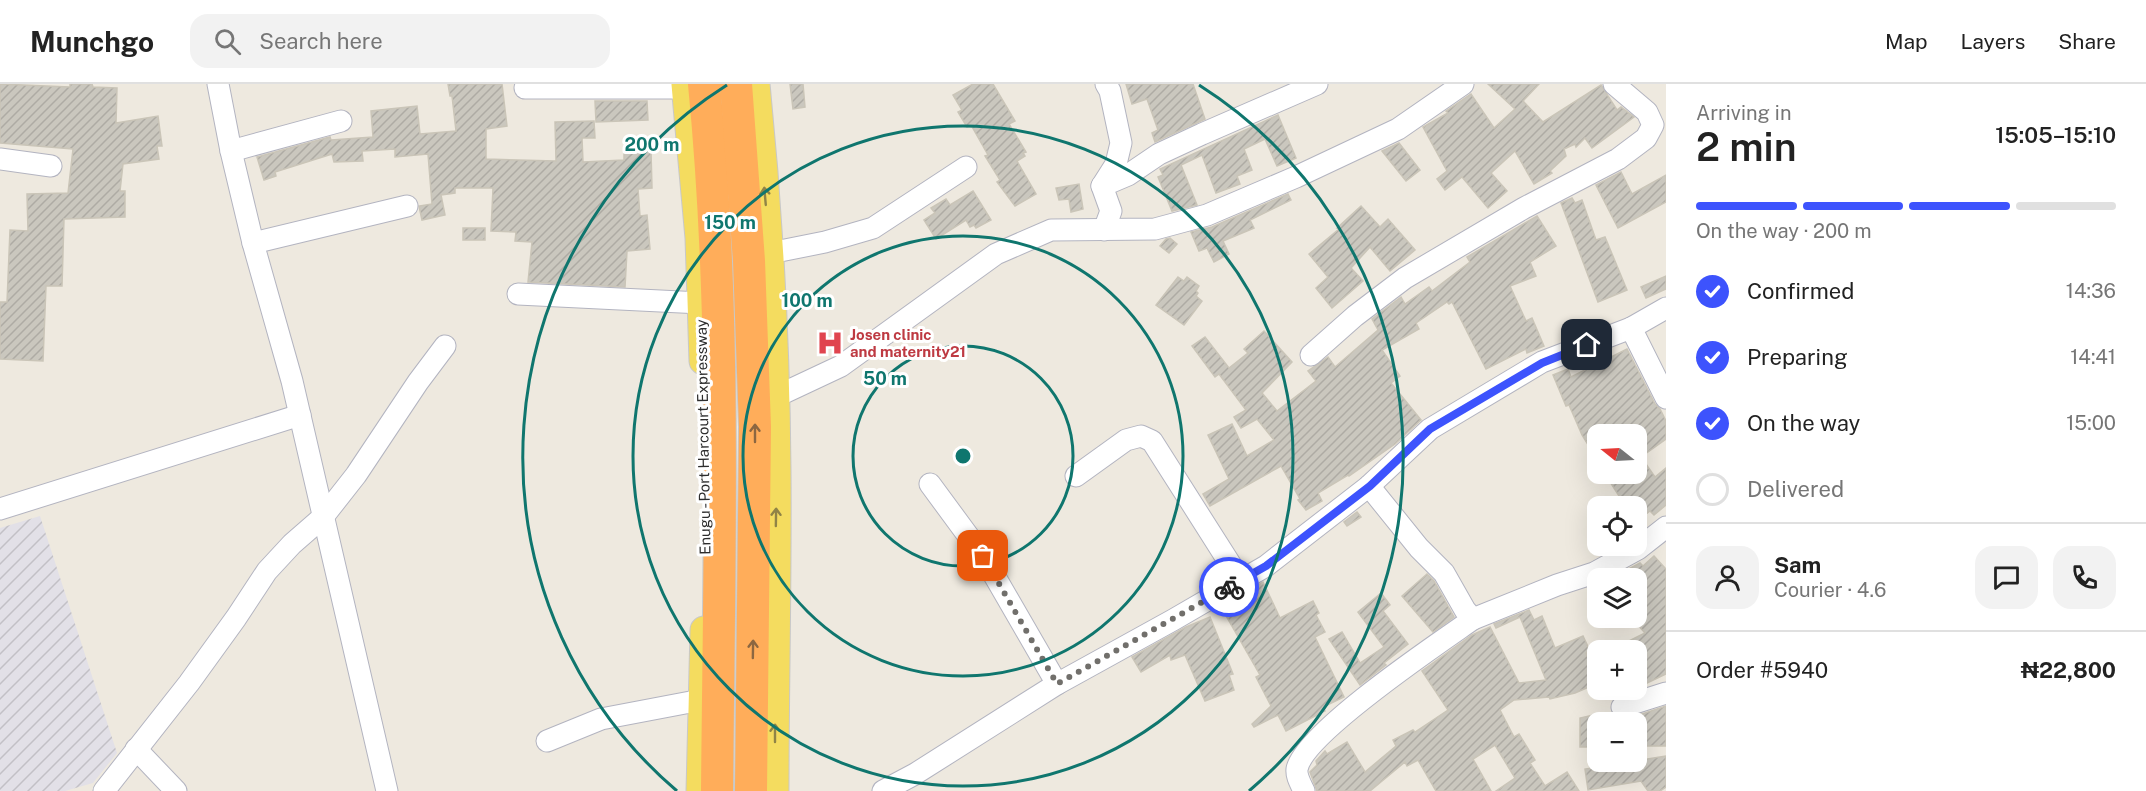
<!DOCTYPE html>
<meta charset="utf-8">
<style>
:root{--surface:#fff;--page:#f2f2f2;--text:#222;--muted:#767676;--line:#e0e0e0;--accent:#3d53fd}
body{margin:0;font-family:"Public Sans",sans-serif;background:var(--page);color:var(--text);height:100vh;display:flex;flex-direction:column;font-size:22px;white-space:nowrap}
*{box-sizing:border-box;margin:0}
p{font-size:20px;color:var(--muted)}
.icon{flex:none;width:33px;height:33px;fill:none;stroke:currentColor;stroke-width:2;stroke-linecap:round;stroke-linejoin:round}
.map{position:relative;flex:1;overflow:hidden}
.side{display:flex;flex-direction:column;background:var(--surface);width:480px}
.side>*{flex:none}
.needle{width:39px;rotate:288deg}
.buttons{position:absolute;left:1587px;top:340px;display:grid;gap:12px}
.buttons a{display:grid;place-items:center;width:60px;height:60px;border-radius:12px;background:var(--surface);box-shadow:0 6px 24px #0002;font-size:30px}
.pin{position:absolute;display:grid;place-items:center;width:51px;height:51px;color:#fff;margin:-26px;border-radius:12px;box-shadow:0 3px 9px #0006}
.courier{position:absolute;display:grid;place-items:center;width:60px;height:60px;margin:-30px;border:4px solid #3d53fd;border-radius:50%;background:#fff;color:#222;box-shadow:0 2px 8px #0007}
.overview em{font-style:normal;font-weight:600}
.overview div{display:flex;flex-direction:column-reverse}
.overview{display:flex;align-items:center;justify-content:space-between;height:102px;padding:0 30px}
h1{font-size:39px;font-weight:600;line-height:45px}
.bar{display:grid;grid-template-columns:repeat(4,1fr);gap:9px 6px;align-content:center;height:72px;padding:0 30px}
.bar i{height:8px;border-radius:4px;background:var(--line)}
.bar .selected{background:var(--accent)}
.bar p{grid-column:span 4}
.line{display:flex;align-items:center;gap:15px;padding:0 30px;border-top:2px solid var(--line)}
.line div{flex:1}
.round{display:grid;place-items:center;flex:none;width:63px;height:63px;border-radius:18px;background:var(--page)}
ol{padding:0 30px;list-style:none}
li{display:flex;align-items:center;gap:18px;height:66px}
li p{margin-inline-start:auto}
li .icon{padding:6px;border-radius:50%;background:var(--accent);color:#fff;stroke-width:4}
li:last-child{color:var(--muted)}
li i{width:33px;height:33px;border:3px solid var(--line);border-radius:50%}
header{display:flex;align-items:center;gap:36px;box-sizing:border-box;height:84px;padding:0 30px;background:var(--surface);border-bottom:2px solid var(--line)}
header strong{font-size:28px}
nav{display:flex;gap:33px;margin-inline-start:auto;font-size:21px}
.search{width:420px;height:54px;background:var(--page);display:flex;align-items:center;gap:15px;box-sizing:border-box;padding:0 21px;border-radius:18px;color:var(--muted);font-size:22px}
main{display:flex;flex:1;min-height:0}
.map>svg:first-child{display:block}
</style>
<header>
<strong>Munchgo</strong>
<div class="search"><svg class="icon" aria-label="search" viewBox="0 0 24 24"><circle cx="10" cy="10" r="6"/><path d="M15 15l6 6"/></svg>Search here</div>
<nav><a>Map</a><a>Layers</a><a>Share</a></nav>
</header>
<main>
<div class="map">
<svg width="1666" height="707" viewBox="0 0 1666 707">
<defs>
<pattern id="industrial-furrows" width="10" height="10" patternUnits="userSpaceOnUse" patternTransform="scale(1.5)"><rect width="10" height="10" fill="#e2e0e7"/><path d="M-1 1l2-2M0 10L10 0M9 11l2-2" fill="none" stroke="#c2c0c6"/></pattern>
<pattern id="building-hatch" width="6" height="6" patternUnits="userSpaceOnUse" patternTransform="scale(1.5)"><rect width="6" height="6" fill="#cac7be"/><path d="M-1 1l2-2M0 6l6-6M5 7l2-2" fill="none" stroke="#aeaba4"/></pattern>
</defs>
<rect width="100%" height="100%" fill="#eee9df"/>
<polygon fill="url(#industrial-furrows)" points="40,432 117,669 93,699 65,707 0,707 0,444"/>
<g fill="url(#building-hatch)" stroke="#cac5b8" stroke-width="1.5">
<polygon points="0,0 70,3 70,0 92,0 93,3 117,4 116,39 158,32 162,62 157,62 159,75 123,80 120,107 125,107 125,133 64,135 62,202 46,202 43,277 0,275 0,218 7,218 10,146 28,147 27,110 68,109 73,65 0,59"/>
<polygon points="448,0 502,0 507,42 486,45 486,75 556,77 555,38 594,37 595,54 582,54 583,78 624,76 624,68 651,67 652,104 638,105 640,132 647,131 650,165 627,167 625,203 528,198 532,158 515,157 516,148 491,147 493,104 455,104 455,109 441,111 445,131 422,136 419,122 432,120 428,70 395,73 395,65 362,67 363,77 334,78 332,70 275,88 276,92 264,96 257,73 330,53 331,56 373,53 371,27 417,22 420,50 456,47 452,12 450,12"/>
<polygon points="790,0 803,0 805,23 793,25"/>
<polygon points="973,0 993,0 1015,37 1009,40 1026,68 1023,69 1025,72 1017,77 1036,110 1015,122 997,98 1000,96 985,72 988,71 971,41 967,43 958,28 962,26 953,11"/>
<polygon points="1126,0 1193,0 1205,35 1155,58 1152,49 1158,46 1147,15 1132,20"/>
<polygon points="1488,0 1539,0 1523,17 1543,38 1601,1 1617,26 1621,23 1634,33 1592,64 1585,54 1576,63 1575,60 1564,65 1566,72 1550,87 1552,89 1534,100 1515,67 1491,89 1507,107 1488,124 1462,93 1445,106 1437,95 1447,87 1423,43 1448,29 1446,27 1471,10 1494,44 1515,25"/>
<polygon points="595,17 647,17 648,36 596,38"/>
<polygon points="1278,31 1296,74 1277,82 1265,55 1244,65 1252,86 1237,92 1240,100 1216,109 1202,71 1181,81 1197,121 1172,127 1158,93 1163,91 1160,85"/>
<polygon points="1399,59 1420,86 1406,97 1382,67"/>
<polygon points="1621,88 1632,110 1666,91 1666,118 1618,144 1596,101"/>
<polygon points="1079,100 1083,125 1071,128 1069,115 1059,116 1056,104"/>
<polygon points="973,107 991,136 976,144 974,141 970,143 966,136 936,155 924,136 935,129 931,124 946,115 950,121"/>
<polygon points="1288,110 1291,116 1250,136 1254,144 1223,157 1229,170 1214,178 1207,164 1199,167 1191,148 1212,143"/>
<polygon points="1572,114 1575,119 1582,116 1596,156 1605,153 1627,206 1598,218 1561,119"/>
<polygon points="1361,122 1380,143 1388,135 1415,166 1390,187 1370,163 1351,184 1363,197 1332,224 1316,204 1328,193 1309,170 1339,145 1337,144"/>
<polygon points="1537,132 1556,162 1530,178 1536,192 1510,202 1526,237 1532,234 1544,262 1527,269 1526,265 1486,285 1452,218 1449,220 1447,218 1416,239 1419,245 1382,266 1400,292 1391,299 1421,336 1395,360 1349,392 1348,391 1318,409 1322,417 1306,426 1298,416 1300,415 1281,382 1210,422 1203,410 1229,395 1208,351 1232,340 1247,372 1274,356 1257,335 1241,344 1234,333 1246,326 1219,290 1215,293 1192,262 1205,253 1229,284 1248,269 1244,265 1264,247 1292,278 1262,309 1277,327 1316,297 1308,287 1328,273 1335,283 1378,246 1372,235 1401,213 1405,220 1429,203 1432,207 1470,178 1467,173"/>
<rect x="463" y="144" width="22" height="12"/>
<polygon points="1170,154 1177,160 1169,169 1160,162 1166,155"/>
<polygon points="1666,192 1666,205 1646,214 1641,203"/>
<polygon points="1178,193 1184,197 1187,193 1199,202 1196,207 1198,209 1196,212 1202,217 1184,241 1156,221"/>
<polygon points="1627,265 1655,320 1660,325 1666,337 1666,355 1641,373 1655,393 1666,384 1666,421 1654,431 1650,427 1636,438 1636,423 1626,423 1605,390 1636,390 1636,351 1598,351 1598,377 1582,351 1569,321 1566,322 1553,291 1568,285 1571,293"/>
<polygon points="1357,428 1361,433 1347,442 1344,438"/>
<polygon points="1654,472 1666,485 1666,590 1643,601 1636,587 1636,567 1609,567 1645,549 1636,539 1636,495 1610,495 1640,479 1643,482"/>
<polygon points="1427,490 1434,497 1454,533 1433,548 1402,512"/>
<polygon points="1263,498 1280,534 1313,517 1319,529 1316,531 1325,548 1315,553 1344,613 1323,623 1325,627 1286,647 1278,631 1254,643 1252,640 1271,622 1256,593 1260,591 1221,523"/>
<polygon points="1381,509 1390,521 1383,527 1408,560 1384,579 1386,581 1360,601 1329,555 1342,548 1360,579 1384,563 1358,528"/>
<polygon points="1529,526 1534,536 1542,532 1555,564 1583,552 1590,567 1586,569 1598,599 1575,609 1550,615 1549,613 1514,616 1500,626 1514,653 1519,650 1535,676 1530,679 1545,702 1567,688 1579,707 1496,707 1515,694 1495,661 1473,675 1491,707 1436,707 1418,676 1407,682 1405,678 1370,707 1317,707 1310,688 1317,681 1316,677 1325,667 1327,670 1347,658 1365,688 1396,662 1393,656 1413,646 1415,648 1448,626 1422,587 1472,551 1490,543 1519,599 1546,596 1520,533 1496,544 1494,540"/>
<polygon points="1210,533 1233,590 1229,591 1234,606 1205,617 1185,571 1171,576 1170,571 1141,588 1132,573 1186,543"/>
<polygon points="1666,622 1666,662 1636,662 1636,634 1633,635 1633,633"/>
<polygon points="1598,630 1598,663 1580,663 1580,634"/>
<polygon points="1666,672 1666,703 1660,707 1648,707 1641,697 1588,706 1585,685"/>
</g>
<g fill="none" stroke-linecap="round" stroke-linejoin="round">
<defs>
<g id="minor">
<polyline points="218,0 231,67 253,159 292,297 387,707"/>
<polyline points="525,4 686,4"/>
<polyline points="231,67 341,37"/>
<polyline points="0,75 51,82"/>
<polyline points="1102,102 1128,91 1159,70 1202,50 1317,0"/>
<polyline points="1104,146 1111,127 1102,102 1116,80 1121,59 1110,7 1106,0"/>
<polyline points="253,159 407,122"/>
<polyline points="770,169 825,158 873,144 966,83"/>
<polyline points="518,210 701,219"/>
<polyline points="1631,244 1666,314"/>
<polyline points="1311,271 1355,232 1405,194 1524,124 1618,75 1646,54 1653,41 1647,28 1614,0"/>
<polyline points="775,313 841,282 996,170 1051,146 1155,145 1207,131 1296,93 1398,45 1463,0"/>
<polyline points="1076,392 1126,356 1141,352 1152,357 1241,497"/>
<polyline points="930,400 983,472 1057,600"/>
<polyline points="1369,402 1419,464 1444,489 1465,526 1473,535 1557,501 1594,489 1638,465 1666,443"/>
<polyline points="0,425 300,331"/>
<polyline points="1622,623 1666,609"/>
<polyline points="547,657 601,635 701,616"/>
<polyline points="136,665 176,707"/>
<polyline points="104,707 189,599 236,534 267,487 292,460 323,433 356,391 418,298 445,262"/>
<polyline points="883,707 915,690 1057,600 1173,536 1266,482 1369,402 1430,345 1542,278 1631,244 1666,224"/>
<path d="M 1304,707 C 1301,700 1296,693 1297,685 C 1304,649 1439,559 1473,535"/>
</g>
<g id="major">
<polyline points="685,0 699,154 703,277"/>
<path d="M 756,0 C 769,128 776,257 777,385 C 778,492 775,600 775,707"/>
<polyline points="700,707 704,546"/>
</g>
<g id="highway">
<path d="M 704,0 C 727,235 719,471 717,707"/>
<polyline points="736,0 749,177 755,343 751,707"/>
</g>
</defs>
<use href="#minor" stroke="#b3b4c0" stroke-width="23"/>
<use href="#major" stroke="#c8c8c8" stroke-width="29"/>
<use href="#highway" stroke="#c8c8c8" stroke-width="34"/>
<use href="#minor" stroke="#fff" stroke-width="21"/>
<use href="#major" stroke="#f4dc5f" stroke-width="27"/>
<use href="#highway" stroke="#ffad5a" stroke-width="32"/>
</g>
<defs><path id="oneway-shaft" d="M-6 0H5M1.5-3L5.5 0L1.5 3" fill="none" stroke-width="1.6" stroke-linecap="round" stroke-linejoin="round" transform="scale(1.5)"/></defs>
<g stroke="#908446">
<use href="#oneway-shaft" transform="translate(765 112) rotate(-95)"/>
<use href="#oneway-shaft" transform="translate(776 433) rotate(-89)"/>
<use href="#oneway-shaft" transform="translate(775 649) rotate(-90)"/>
</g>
<g stroke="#8c6741">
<use href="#oneway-shaft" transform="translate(755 349) rotate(-90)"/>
<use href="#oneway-shaft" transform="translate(753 565) rotate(-89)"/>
</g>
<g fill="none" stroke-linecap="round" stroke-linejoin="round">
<polyline stroke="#716f6b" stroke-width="6" stroke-dasharray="0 10.8" points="983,472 1057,600 1229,503"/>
<polyline stroke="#3d53fd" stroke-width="8" points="1229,503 1266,482 1370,402 1430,345 1542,279 1587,261"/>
</g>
<g fill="none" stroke="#0f766e" stroke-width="3">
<circle cx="963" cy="372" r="110"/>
<circle cx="963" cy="372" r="220"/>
<circle cx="963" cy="372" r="330"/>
<path d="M677 707A440 440 0 0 1 727 1M1199 1A440 440 0 0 1 1249 707"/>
</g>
<defs>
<symbol id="hospital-bare" viewBox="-9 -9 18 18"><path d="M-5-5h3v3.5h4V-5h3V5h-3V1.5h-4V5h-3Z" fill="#e0444e" stroke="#fff" stroke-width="2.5" paint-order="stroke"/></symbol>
</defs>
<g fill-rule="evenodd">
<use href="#hospital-bare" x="811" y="240" width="38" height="38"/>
</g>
<g text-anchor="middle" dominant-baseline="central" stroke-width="6" stroke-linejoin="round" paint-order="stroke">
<g font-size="15" font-weight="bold" fill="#be3a42" stroke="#fff" text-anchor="start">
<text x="850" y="250">Josen clinic<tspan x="850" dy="17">and maternity21</tspan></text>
</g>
<g font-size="15" fill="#2d2d2d" stroke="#fff">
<text transform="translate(703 353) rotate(-91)">Enugu - Port Harcourt Expressway</text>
</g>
</g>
<circle cx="963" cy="372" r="9" fill="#0f766e" stroke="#fff" stroke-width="3"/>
<g font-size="18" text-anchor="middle" font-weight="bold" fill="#0f766e" stroke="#fff" stroke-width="6" stroke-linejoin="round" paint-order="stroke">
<text x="652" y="67">200 m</text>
<text x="730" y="145">150 m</text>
<text x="807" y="223">100 m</text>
<text x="885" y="301">50 m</text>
</g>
</svg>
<div class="buttons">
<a><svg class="needle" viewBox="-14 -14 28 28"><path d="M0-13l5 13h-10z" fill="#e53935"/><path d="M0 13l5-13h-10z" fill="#767676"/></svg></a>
<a><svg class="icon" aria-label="locate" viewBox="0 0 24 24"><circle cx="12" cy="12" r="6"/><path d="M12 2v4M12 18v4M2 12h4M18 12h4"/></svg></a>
<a><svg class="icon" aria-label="layers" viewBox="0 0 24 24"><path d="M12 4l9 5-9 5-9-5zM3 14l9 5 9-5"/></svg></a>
<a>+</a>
<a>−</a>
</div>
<div class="pin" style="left:983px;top:472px;background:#ea580c"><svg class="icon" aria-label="bag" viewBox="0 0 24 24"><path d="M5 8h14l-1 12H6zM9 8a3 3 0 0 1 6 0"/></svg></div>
<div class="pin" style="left:1587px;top:261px;background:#1f2937"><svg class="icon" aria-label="home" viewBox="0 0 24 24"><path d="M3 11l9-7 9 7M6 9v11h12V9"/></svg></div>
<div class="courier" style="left:1229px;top:503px"><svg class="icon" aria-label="bike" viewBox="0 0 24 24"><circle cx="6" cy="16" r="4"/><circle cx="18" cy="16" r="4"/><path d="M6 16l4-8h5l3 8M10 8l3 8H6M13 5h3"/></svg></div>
</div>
<section class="side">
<div class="overview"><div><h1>2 min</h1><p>Arriving in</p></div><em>15:05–15:10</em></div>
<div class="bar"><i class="selected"></i><i class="selected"></i><i class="selected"></i><i></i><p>On the way · 200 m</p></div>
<ol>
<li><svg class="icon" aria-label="check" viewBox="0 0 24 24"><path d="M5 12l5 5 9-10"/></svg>Confirmed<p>14:36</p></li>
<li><svg class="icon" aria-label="check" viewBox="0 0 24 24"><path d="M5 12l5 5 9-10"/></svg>Preparing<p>14:41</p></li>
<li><svg class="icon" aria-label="check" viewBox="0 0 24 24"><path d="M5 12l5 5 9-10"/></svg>On the way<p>15:00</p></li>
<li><i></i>Delivered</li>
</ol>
<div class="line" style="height:108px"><a class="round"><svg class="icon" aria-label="person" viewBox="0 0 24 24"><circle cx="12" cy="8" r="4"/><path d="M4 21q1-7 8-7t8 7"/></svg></a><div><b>Sam</b><p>Courier · 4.6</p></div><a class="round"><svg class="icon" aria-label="chat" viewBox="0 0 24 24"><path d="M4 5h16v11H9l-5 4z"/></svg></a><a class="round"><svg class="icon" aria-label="phone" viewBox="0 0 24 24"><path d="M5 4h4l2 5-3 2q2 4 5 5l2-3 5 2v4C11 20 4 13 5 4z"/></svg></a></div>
<div class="line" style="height:78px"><div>Order #5940</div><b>₦22,800</b></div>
</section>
</main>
